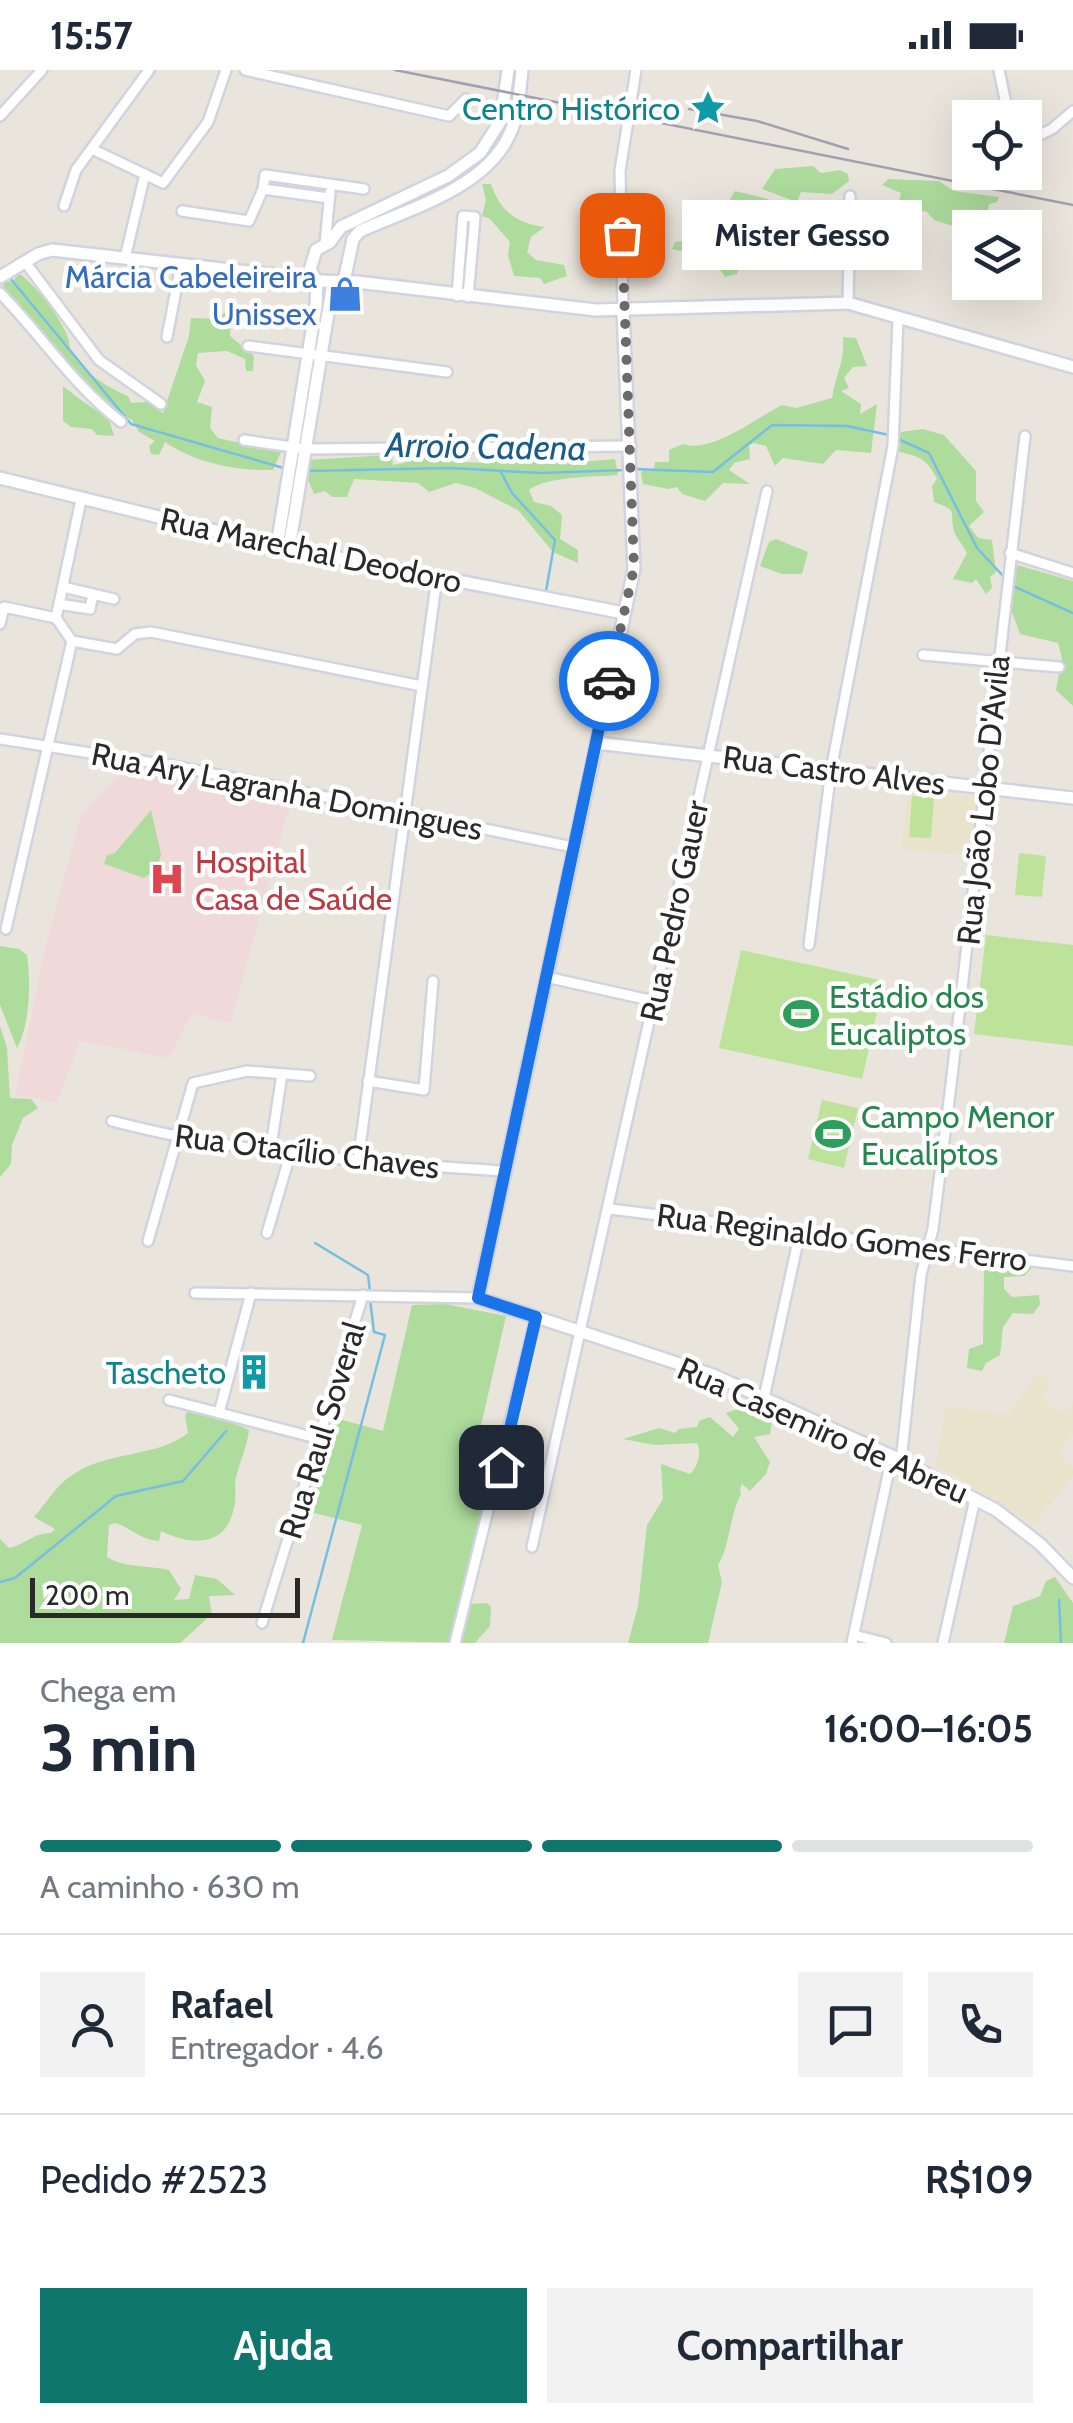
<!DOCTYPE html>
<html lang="pt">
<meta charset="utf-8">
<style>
:root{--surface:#fff;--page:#f2f2f3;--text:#1f2937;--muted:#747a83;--line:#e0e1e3;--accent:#0f766e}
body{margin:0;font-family:Cabin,sans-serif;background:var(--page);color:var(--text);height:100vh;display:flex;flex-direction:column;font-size:38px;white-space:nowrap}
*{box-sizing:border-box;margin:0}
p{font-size:32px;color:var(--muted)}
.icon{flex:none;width:55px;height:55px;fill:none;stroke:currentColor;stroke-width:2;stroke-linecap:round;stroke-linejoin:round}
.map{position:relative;height:1573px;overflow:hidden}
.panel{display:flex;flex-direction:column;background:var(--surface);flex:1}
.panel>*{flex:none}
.buttons{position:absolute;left:952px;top:30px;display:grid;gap:20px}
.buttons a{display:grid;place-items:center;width:90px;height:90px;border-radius:0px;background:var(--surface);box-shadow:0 10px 40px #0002;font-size:50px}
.scale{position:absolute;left:30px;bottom:25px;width:270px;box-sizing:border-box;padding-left:10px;border:5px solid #292929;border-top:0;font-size:28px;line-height:35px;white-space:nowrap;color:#292929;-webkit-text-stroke:8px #fff;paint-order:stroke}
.pin{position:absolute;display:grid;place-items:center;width:85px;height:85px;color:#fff;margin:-42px;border-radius:20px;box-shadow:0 5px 15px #0006}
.courier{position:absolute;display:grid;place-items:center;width:100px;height:100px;margin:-50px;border:8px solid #1a73e8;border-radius:50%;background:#fff;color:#222;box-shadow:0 2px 12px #0007}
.bubble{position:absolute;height:70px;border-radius:0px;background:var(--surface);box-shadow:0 10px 40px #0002;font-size:32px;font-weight:800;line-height:70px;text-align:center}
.headline em{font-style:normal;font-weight:800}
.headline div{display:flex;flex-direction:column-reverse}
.headline{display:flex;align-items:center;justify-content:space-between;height:170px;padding:0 40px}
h1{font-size:65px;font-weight:800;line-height:75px}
.bar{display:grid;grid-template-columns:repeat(4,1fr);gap:15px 10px;align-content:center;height:120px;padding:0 40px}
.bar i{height:12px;border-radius:8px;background:var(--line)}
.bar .selected{background:var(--accent)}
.bar p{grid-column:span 4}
.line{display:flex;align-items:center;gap:25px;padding:0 40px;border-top:2px solid var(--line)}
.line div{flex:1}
.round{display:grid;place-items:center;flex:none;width:105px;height:105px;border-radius:0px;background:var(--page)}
.action{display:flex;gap:20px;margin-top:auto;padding:20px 40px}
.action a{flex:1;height:115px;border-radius:0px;background:var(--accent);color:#fff;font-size:40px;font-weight:800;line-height:115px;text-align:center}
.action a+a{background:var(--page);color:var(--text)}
.status{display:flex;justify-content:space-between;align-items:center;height:70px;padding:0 50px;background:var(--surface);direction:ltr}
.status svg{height:28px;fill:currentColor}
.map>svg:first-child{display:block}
</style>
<div class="status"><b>15:57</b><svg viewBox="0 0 49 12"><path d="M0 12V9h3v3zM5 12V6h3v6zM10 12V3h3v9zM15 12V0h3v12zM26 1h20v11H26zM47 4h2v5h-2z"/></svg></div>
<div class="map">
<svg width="1073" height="1573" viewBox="0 0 1073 1573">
<rect width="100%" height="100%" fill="#eae5dc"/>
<g fill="#eae3cc">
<polygon points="908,719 976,726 969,785 901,779"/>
<polygon points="1038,1302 1052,1313 1041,1329 1064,1344 1073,1334 1073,1364 1058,1383 1073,1397 1073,1405 1034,1455 936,1394 946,1336 1007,1345"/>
</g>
<polygon fill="#f0dad9" points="125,699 291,729 231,953 192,944 169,988 80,971 57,1033 15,1025 46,874 81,745"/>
<g fill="#addc9d">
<polygon points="813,96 821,103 840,100 848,104 849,111 832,124 801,122 797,132 762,119 775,99"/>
<polygon points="888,109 939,111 954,121 999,127 997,132 989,134 987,148 971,151 975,157 970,158 970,181 959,207 955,197 959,158 934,150 926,141 912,144 899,132 901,123 882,115"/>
<path d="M 482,114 L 491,114 C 500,141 517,154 545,157 L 531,167 L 527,182 L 536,190 L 564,195 L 567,206 L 544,214 L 540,208 L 514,206 L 508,185 L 510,172 L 490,149 L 482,146 L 486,130 Z"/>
<polygon points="735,121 768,129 770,150 775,157 759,169 763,180 743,185 737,204 725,207 713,189 701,190 701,186 672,179 675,172 691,170 695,159 715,166 737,159 725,138"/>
<path d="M 19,204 C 34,212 63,251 68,268 C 70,273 69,279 72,283 C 85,304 107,317 128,326 L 131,333 L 147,332 L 163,343 L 189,266 L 191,248 L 219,249 L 224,243 L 231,242 L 230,266 L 254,286 L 253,301 L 246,301 L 245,289 L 227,281 L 198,283 L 196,295 L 205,311 L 197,332 L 212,337 L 210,358 L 218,368 L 281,382 L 273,400 C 236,401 195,393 165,372 L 159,385 L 151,384 L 149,376 L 155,371 L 139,362 L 132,350 L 102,332 L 58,287 L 45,266 L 3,218 L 4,211 L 12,212 Z"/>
<path d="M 843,267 L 856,268 L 867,296 L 853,297 L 844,308 L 849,318 L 841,321 L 861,334 L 860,344 L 877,334 L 871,383 L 836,380 L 823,394 L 783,388 L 775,396 L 766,376 L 754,373 L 749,375 L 750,389 L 734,393 L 729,400 L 750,414 L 723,413 L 705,431 L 682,424 L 677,417 L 669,419 L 643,414 L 641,403 L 644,399 L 654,399 L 655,392 L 669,392 L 669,380 L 683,374 C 711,384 756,348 782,335 L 796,338 L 832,328 C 836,303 845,291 843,267 Z"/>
<path d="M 63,316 C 77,327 91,339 108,346 L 114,366 L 97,365 L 92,359 L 71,357 L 63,351 Z"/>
<path d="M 923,359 L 944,365 L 976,401 L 976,431 L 984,442 L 969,456 L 978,468 L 992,470 L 996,502 L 990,507 L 992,518 L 986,524 L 976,509 L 972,513 L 953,509 L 967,483 C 964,476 956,468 954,461 C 948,441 961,442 934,432 L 932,416 L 937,409 C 926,387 919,387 896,381 L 895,372 L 901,362 Z"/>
<path d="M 408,383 L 457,383 L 460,392 L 486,393 L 493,385 L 581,392 L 615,389 L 618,405 C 594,407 547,406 529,420 L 534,432 L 551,436 L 562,445 L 560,469 L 578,480 L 578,493 L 553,482 L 518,440 L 475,418 L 456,413 L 429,422 L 418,413 L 354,409 L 347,427 L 332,427 L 325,421 L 314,424 L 304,400 L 308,390 L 387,385 L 392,386 L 393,395 L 404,393 Z"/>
<polygon points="776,469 808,482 802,504 782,504 760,496 769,472"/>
<polygon points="1017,495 1073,511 1073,636 1056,620 1062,588 1058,573 1020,564 1007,529 1012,499"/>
<polygon points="151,740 161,784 157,799 144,808 104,794 107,785 115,783"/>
<path d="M 0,876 L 19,879 L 27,885 C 31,912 30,954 17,978 L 0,935 Z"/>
<polygon points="0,956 7,978 10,1028 31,1029 38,1038 23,1048 12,1075 11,1094 0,1107"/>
<polygon points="1000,1191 1034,1196 1024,1206 1004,1207 1004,1219 1012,1227 1039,1225 1040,1234 1033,1244 1013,1243 1003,1257 1000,1285 986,1293 982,1301 967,1298 969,1279 983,1274 984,1200"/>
<polygon points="445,1234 506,1246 467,1417 484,1431 487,1440 468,1534 487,1533 491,1537 490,1556 475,1573 332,1570 362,1455 310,1442 335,1348 383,1361 412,1235"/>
<path d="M 744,1337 L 772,1352 L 770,1364 L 754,1367 L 770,1392 L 766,1404 L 750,1421 L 742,1414 L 740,1419 L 741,1424 C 729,1447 731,1473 718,1495 L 722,1512 L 708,1573 L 628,1573 L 638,1536 L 647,1455 L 663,1429 L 661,1394 L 690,1404 C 698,1396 702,1384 697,1373 L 655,1375 L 623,1369 L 659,1358 L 675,1363 L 679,1359 L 697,1357 L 699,1351 L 710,1347 L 733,1367 L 739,1359 L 726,1343 Z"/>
<path d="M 188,1341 L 212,1344 L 249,1360 C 247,1377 240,1391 236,1407 C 234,1415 236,1424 235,1432 C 229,1477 194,1477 161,1461 L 159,1471 C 140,1470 130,1457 115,1453 L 109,1455 L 107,1487 C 125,1498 147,1495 169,1500 L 181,1519 L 174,1530 L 189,1529 L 195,1505 L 217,1509 L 235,1525 L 209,1526 L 212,1544 L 180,1573 L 0,1573 L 0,1469 L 9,1478 C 27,1474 30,1464 51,1463 L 55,1459 L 34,1447 C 48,1431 57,1413 77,1402 C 111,1381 158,1387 188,1363 L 185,1346 Z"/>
<polygon points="1055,1507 1073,1533 1073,1573 1004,1573 1013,1536 1040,1526 1046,1511"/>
</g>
<g fill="#bde299">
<polygon points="912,726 934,728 931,768 909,767"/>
<polygon points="1019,783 1046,786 1042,827 1015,825"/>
<polygon points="986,865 1073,875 1073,976 974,964"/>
<polygon points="741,880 884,911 862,1009 719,978"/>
<polygon points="822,1030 858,1038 844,1098 808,1089"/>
</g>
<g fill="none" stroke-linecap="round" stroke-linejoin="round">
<g stroke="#78bee3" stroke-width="2.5">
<polyline points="10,208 131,354 287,399"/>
<polyline points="896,368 929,383 977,478 1004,507"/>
<polyline points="634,399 713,402 772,355 847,356 889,365"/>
<polyline points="305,401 451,398 541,403 626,400"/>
<polyline points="501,402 512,423 555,470 546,521"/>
<polyline points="1013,516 1073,543"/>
<polyline points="315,1173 368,1205 370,1221"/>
<polyline points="0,1512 15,1508 116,1426 183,1411 226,1361"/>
<polyline points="1059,1530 1061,1573"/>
<polyline points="303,1573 385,1265 374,1262 370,1229"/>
</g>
<defs>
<g id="minor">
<polyline points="245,0 449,46 466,29"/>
<polyline points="999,0 1008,44"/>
<polyline points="0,46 42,0"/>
<polyline points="1025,72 1052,59 1073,41"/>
<polyline points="92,79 163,113 208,52 226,0"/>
<polyline points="966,90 970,89"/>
<polyline points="263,119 329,128"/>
<polyline points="64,136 76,100 149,0"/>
<polyline points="182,141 249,151 263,119 265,105 364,119"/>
<polyline points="325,174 330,122"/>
<polyline points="125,188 145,104"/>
<polyline points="25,192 99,290 161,334"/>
<path d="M 0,223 C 42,266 73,315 121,352"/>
<polyline points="457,226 463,146 475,147 468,227"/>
<polyline points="848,233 850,126"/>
<polyline points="623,241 620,101 636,0"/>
<polyline points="167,267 181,194"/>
<polyline points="248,276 447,302"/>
<polyline points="244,370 306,379 631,376"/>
<polyline points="1010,483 1073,503"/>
<polyline points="63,517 114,529"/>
<polyline points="59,534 90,539 93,524"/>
<polyline points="0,554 4,537 56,548"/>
<polyline points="72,571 117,579 135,564 151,562 422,616"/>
<polyline points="923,585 1059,597"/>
<polyline points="0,669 174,696 573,777"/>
<polyline points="6,859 72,571 56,548 81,430"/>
<polyline points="809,875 831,700 893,376 898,249"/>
<polyline points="546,907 654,931"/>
<polyline points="368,1011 424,1020 433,911"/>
<path d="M 112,1051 C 241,1085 371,1092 503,1101"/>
<polyline points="270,1083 282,1004"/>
<polyline points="358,1091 437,507"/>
<polyline points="610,1139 1073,1196"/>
<polyline points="267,1163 290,1085"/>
<polyline points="148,1171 193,1013 247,1001 310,1006"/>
<polyline points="195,1223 478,1228"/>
<polyline points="764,1328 800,1162"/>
<polyline points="169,1330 320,1369"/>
<polyline points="219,1343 251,1223"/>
<polyline points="901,1391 921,1205 933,1159 951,1015 1025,366"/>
<polyline points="532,1477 767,421"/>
<polyline points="262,1553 363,1225"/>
<polyline points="854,1565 886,1573"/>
<polyline points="455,1573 536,1247"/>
<polyline points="852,1573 892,1386"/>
<polyline points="943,1573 975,1429"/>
</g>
<g id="tertiary">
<polyline points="0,207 38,184 52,180 313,209"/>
<polyline points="317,211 357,212 596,240 848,233 1073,297"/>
<path d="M 344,211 L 353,169 L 360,161 C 413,137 495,116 514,53 C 519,36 520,18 522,0"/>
<polyline points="623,241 634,499 478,1228 713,1305 892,1386 996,1440 1040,1474 1073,1508"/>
<polyline points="0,408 277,476 624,543"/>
<polyline points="277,476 316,236 317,211 310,200 316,180 330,172 341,157 448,106 480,83 501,50 508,0"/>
<polyline points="289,478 333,213"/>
<polyline points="596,673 1073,728"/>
</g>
</defs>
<use href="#minor" stroke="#d1d3e0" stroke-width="14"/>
<use href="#tertiary" stroke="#d1d3e0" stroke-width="16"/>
<use href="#minor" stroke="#fff" stroke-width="9"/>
<use href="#tertiary" stroke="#fff" stroke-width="11"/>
<g stroke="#9fa0b1" stroke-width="2.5">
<polyline points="395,0 1073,135"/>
<polyline points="689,39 757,51 848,79"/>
</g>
</g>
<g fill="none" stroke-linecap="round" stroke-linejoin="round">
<polyline stroke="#6d6b68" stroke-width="10" stroke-dasharray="0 18" points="609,611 634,498 622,165"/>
<polyline stroke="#1a73e8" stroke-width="12" points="501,1397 536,1247 478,1228 609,611"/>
</g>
<defs>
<symbol id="sight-bare" viewBox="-9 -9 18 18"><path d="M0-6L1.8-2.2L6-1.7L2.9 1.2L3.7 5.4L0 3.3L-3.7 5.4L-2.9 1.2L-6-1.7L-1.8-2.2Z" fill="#0f9aa8" stroke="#fff" stroke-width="2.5" paint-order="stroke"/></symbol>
<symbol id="shop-bare" viewBox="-9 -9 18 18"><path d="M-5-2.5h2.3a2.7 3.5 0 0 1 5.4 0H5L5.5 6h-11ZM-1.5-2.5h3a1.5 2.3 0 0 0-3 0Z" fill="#3f7fe0" stroke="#fff" stroke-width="2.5" paint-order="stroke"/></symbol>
<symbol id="hospital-bare" viewBox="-9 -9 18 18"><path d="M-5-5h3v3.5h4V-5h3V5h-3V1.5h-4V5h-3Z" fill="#e0444e" stroke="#fff" stroke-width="2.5" paint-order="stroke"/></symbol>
<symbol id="stadium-bare" viewBox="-9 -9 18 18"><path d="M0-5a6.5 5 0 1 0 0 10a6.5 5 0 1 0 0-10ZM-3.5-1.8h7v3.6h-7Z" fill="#2e9e5b" stroke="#fff" stroke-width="2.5" paint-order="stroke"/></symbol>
<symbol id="building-bare" viewBox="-9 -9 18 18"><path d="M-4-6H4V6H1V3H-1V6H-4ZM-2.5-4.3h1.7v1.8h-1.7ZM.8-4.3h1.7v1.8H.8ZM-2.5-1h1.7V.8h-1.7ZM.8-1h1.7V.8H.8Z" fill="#0f9aa8" stroke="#fff" stroke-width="2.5" paint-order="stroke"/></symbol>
</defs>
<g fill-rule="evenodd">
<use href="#sight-bare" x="683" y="13" width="50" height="50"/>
<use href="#shop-bare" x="320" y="199" width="50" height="50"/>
<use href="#hospital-bare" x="142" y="784" width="50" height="50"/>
<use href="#stadium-bare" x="776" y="919" width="50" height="50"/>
<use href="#stadium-bare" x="808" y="1039" width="50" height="50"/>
<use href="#building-bare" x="229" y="1277" width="50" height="50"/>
</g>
<g text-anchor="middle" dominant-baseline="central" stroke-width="9" stroke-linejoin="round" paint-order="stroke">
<g font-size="32" fill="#0d838f" stroke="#fff" text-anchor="end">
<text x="680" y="38">Centro Histórico</text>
<text x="226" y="1302">Tascheto</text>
</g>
<g font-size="32" fill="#366cbe" stroke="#fff" text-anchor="end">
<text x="317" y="206">Márcia Cabeleireira<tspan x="317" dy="37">Unissex</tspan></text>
</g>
<g font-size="32" fill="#292929" stroke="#fff">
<text transform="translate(311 480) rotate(12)">Rua Marechal Deodoro</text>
<text transform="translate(834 700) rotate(7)">Rua Castro Alves</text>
<text transform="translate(287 721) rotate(11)">Rua Ary Lagranha Domingues</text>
<text transform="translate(983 730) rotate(-84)">Rua João Lobo D'Avila</text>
<text transform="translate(674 841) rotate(-78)">Rua Pedro Gauer</text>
<text transform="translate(307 1081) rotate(7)">Rua Otacílio Chaves</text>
<text transform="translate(842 1167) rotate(7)">Rua Reginaldo Gomes Ferro</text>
<text transform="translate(322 1360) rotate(-73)">Rua Raul Soveral</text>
<text transform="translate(823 1360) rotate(24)">Rua Casemiro de Abreu</text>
</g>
<g font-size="32" fill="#be3a42" stroke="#fff" text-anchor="start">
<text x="195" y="791">Hospital<tspan x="195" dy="37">Casa de Saúde</tspan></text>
</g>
<g font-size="32" fill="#27864d" stroke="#fff" text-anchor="start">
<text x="829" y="926">Estádio dos<tspan x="829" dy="37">Eucaliptos</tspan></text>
<text x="861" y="1046">Campo Menor<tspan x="861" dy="37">Eucalíptos</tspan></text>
</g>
<g font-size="35" font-style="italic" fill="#195c8c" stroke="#fff">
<text transform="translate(486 376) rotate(1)">Arroio Cadena</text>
</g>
</g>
</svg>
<div class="buttons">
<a><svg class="icon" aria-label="locate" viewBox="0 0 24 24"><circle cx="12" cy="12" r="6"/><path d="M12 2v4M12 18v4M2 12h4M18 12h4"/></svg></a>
<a><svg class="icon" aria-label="layers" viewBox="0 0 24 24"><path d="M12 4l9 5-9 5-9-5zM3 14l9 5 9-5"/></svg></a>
</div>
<div class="scale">200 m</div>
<div class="pin" style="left:622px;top:165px;background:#ea580c"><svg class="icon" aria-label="bag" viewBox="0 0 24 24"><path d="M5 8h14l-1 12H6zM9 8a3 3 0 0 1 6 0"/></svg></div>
<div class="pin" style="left:501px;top:1397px;background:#1f2937"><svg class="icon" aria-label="home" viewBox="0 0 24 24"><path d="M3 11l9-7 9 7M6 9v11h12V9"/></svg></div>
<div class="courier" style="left:609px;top:611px"><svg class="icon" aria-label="car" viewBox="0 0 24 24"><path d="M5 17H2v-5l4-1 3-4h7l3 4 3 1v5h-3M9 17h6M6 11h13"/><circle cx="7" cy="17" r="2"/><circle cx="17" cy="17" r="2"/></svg></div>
<div class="bubble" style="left:682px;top:130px;width:240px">Mister Gesso</div>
</div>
<section class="panel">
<div class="headline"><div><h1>3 min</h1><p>Chega em</p></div><em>16:00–16:05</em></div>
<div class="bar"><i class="selected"></i><i class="selected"></i><i class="selected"></i><i></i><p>A caminho · 630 m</p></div>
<div class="line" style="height:180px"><a class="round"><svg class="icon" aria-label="person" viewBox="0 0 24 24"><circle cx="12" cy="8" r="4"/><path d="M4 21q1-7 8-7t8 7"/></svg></a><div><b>Rafael</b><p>Entregador · 4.6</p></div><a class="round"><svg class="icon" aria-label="chat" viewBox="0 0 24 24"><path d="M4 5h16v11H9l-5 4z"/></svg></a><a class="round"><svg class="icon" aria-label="phone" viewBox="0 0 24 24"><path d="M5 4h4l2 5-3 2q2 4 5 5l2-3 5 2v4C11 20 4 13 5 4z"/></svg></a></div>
<div class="line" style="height:130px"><div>Pedido #2523</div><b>R$109</b></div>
<div class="action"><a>Ajuda</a><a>Compartilhar</a></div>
</section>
